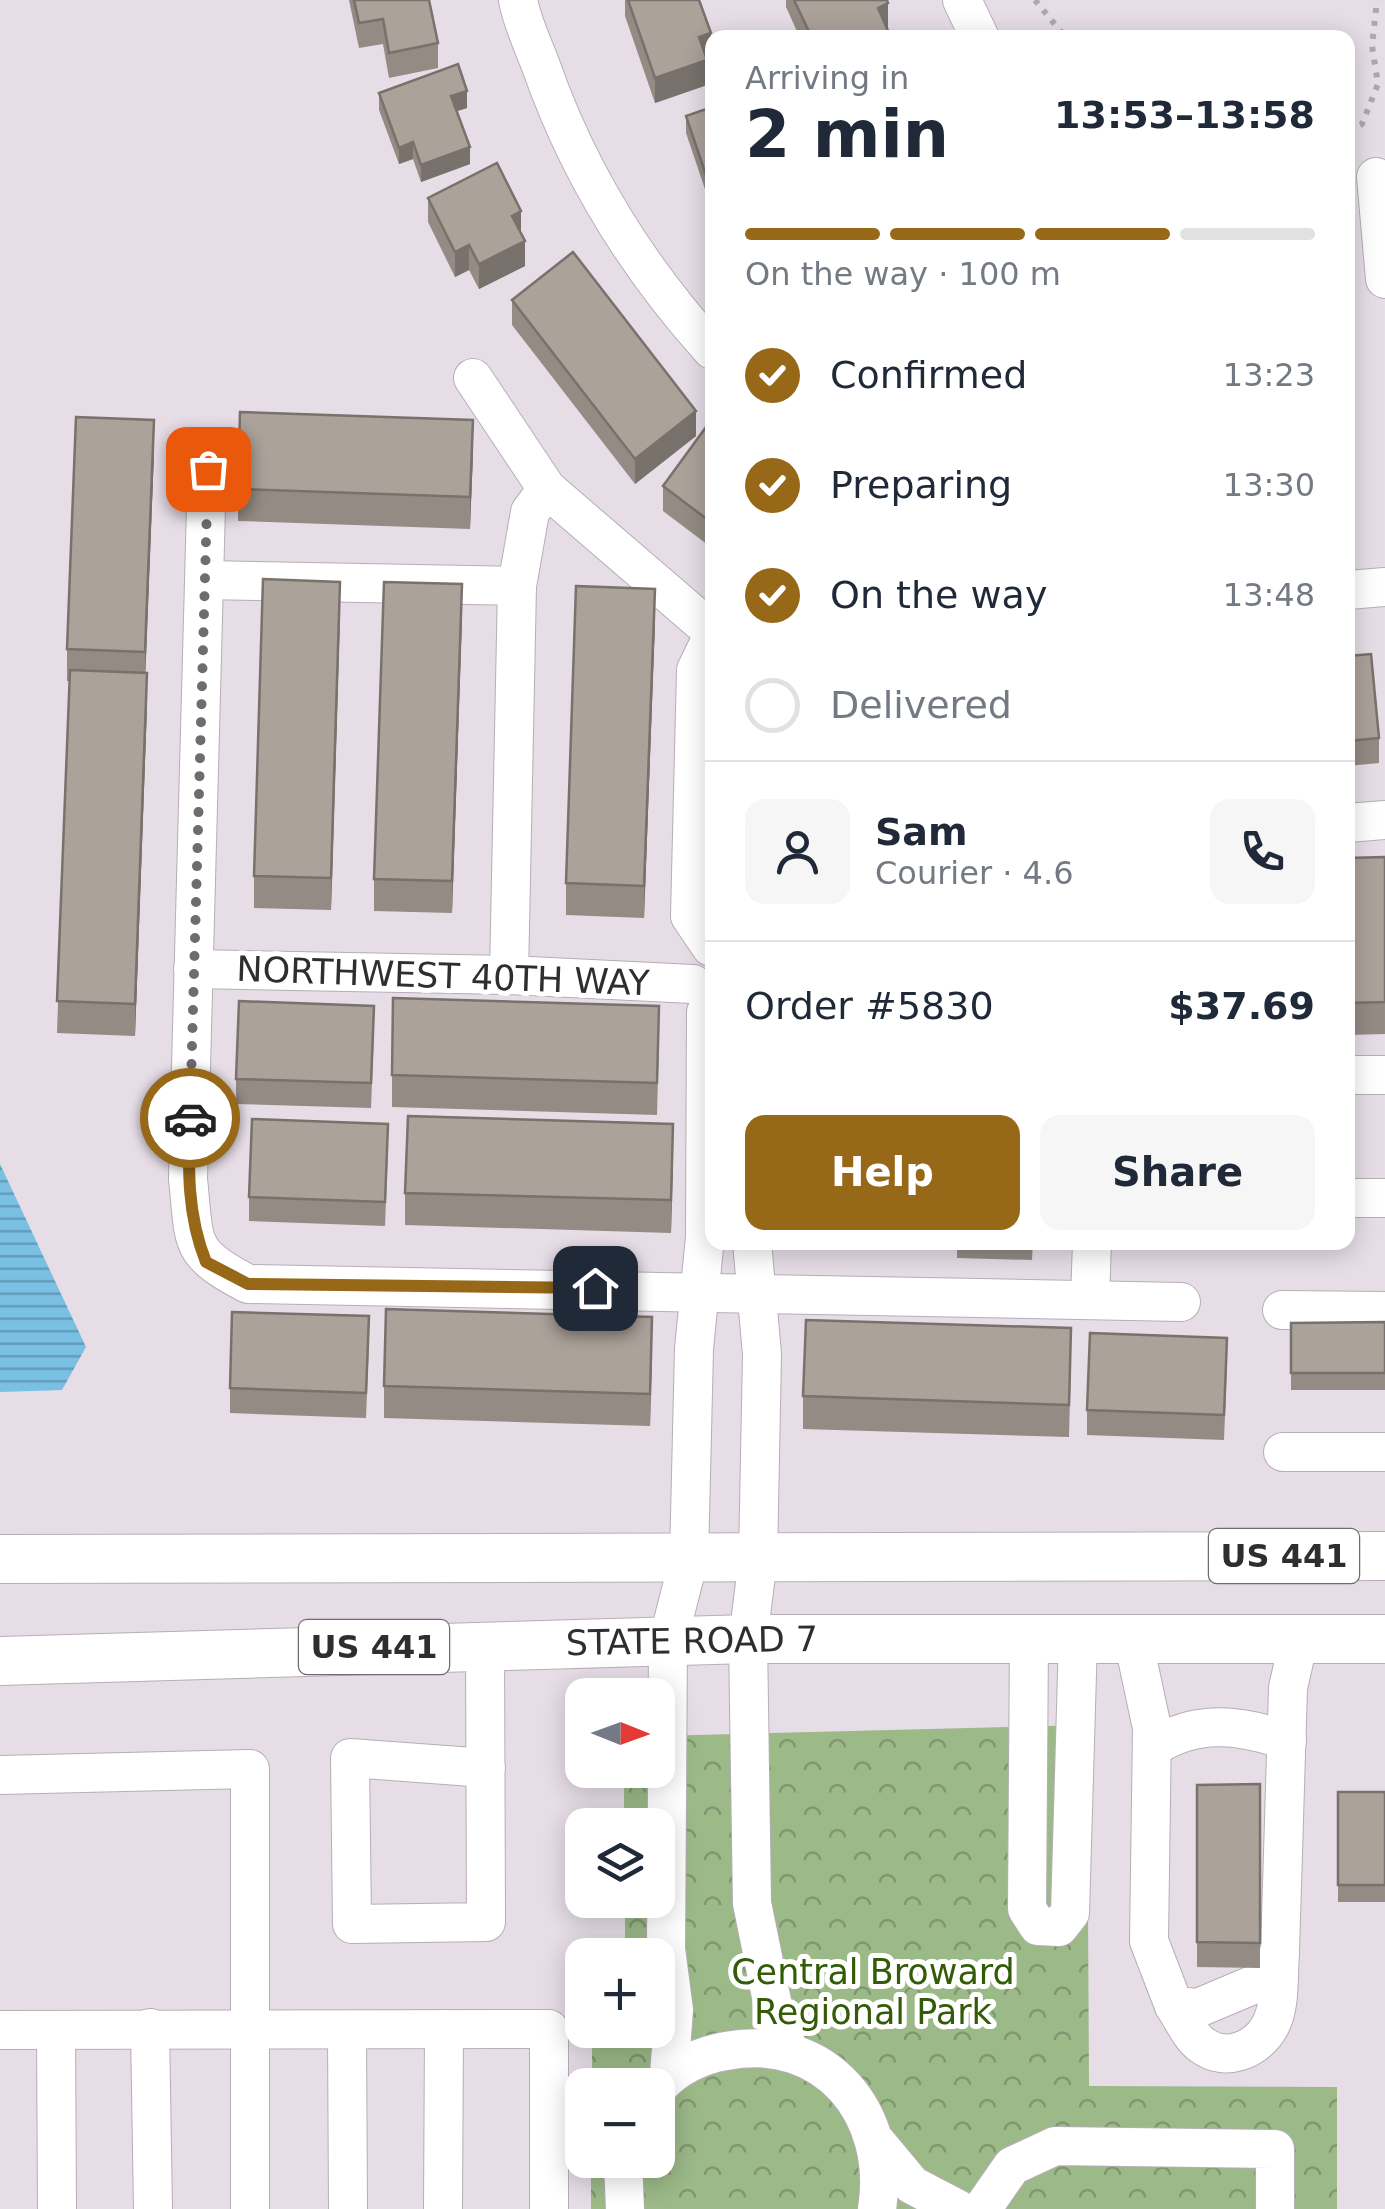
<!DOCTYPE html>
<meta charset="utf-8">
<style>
:root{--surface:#fff;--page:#f6f6f7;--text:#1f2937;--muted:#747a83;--line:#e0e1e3;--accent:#966817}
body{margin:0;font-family:"DejaVu Sans",sans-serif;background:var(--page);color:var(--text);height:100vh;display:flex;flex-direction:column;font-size:38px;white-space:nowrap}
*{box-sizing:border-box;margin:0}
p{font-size:32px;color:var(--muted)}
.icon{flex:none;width:55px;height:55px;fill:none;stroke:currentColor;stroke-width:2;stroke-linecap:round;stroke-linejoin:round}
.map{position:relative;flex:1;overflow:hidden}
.drawer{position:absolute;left:705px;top:30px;width:650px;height:1220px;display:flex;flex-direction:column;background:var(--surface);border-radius:20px;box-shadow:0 5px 25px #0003}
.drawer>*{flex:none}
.needle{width:65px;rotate:91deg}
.fabs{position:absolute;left:565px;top:1678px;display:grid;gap:20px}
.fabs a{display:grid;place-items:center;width:110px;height:110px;border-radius:20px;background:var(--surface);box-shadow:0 5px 25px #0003;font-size:50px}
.pin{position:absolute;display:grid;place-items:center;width:85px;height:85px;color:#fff;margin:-42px;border-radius:20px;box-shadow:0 5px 15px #0006}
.courier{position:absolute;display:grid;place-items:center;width:100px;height:100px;margin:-50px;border:8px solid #966817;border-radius:50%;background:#fff;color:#222;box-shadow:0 2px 12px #0007}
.head em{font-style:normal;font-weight:800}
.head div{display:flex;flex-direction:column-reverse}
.head{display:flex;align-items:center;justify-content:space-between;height:170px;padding:0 40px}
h1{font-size:65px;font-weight:800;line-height:75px}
.bar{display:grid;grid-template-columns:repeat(4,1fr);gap:15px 10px;align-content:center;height:120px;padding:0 40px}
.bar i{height:12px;border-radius:8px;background:var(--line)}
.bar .selected{background:var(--accent)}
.bar p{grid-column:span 4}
.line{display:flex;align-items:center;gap:25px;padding:0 40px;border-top:2px solid var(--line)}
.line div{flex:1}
.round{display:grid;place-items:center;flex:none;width:105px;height:105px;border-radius:20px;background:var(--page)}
ol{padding:0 40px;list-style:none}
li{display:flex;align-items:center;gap:30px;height:110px}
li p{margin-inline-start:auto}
li .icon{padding:10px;border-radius:50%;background:var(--accent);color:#fff;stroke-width:4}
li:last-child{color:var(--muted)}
li i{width:55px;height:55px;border:5px solid var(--line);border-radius:50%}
.button{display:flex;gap:20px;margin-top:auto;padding:20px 40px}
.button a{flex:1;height:115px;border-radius:20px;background:var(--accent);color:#fff;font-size:40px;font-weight:800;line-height:115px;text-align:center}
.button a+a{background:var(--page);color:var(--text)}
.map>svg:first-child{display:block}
</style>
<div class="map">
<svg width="1385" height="2209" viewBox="0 0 1385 2209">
<defs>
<pattern id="park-crowns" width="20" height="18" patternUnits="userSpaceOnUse" patternTransform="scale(2.5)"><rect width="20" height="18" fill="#9cb988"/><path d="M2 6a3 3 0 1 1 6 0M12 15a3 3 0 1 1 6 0" fill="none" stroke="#809770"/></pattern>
<pattern id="water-rules" width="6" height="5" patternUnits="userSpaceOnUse" patternTransform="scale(2.5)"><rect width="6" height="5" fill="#7ac0e3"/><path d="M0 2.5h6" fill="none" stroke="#649cb9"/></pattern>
</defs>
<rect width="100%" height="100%" fill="#e6dde7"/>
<polygon fill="url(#park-crowns)" points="1087,1725 1089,2086 1337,2087 1337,2209 591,2209 591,2160 658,2160 658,2085 592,2085 592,2030 658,2030 658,1955 625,1955 625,1900 658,1900 658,1825 624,1825 624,1770 658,1770 658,1736"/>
<polygon fill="url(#water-rules)" points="0,1164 86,1347 62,1390 0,1392"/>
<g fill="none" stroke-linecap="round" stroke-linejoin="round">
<defs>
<g id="minor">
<path d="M 518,0 C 522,22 533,45 541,66 C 578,172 637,267 712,350"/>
<polyline points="962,0 980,38"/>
<polyline points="1376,177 1385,279"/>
<polyline points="473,378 547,489 712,631"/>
<path d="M 207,469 L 188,1179 C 195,1244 187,1252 248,1284 L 1181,1302"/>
<polyline points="204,580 517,586"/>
<polyline points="1348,590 1385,587"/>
<polyline points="1348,823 1385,820"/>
<polyline points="711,947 690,916 696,670 712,637"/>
<polyline points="193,969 509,975 693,984"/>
<polyline points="509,975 517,586 530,512 547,489"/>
<polyline points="1348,1075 1385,1075"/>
<polyline points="1348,1198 1385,1198"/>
<polyline points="752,1242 762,1354 758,1559 748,1639 752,1903 776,2021 790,2052"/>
<polyline points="1090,1300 1092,1242"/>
<polyline points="1282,1310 1385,1311"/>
<polyline points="1283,1452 1385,1452"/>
<polyline points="1029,1639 1027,1909 1038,1926 1059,1927 1070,1913 1078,1639"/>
<polyline points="1133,1639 1152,1728 1149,1941 1174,2006 1198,2008 1262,1981 1280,1952 1288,1688 1299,1639"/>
<path d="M 485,1644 C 486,1737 486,1830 486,1922 L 352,1924 L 350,1758 L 486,1768"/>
<path d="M 1152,1748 C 1195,1719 1240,1724 1287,1741"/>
<polyline points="0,1775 250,1769 250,2209"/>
<path d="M 1174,2006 C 1182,2017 1190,2037 1202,2045 C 1225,2063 1257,2050 1270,2026 C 1281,2006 1278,1977 1280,1954"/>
<polyline points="150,2028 153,2209"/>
<polyline points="0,2030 549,2029 549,2209"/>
<polyline points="56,2030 57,2209"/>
<polyline points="347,2031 348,2209"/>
<polyline points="669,2075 674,2010 666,1949 668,1641 689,1559 694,1349 705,1237 706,1012"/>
<path d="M 659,2086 C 676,2067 701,2055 726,2051 C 826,2032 892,2114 877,2209"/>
<polyline points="877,2143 912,2185 958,2209"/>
<polyline points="623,2160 625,2209"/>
<polyline points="443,2209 444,2029"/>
<polyline points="982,2209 1012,2166 1055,2146 1275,2149 1275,2209"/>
</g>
<g id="major">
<polyline points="0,1559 1385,1556"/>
<polyline points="0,1661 748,1639 1385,1639"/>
</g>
</defs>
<use href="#minor" stroke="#b6aeb7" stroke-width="40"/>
<use href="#major" stroke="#b6aeb7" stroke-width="50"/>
<g stroke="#afa7b0" stroke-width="6" stroke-dasharray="5 8" stroke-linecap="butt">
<polyline points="1035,0 1066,38"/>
<polyline points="1348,130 1362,124 1378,84 1372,46 1377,0"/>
</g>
<use href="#minor" stroke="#fff" stroke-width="38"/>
<use href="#major" stroke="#fff" stroke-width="48"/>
</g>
<g fill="#938b84">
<polygon points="349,0 429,0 438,43 438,68 389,78 383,44 359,48"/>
<polygon points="625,0 699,0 711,58 707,59 707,85 655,103 625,16"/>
<polygon points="786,0 887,0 887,29 889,38 800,38 786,7"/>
<polygon points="379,93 467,108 457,111 470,164 421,182 413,159 399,164 379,110"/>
<polygon points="712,107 712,196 708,198 686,133 686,116"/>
<polygon points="428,198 521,233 525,266 479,289 469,270 455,277 428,222"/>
<polygon points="512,300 696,436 635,484 512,325"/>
<polygon points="1348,418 1352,418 1353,504 1348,504"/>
<polygon points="712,426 712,548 663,511 663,486"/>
<polygon points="154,452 145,673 147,705 135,1036 57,1033 69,681 67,681 67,649"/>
<polygon points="473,452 470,529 238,521 238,489"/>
<polygon points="340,614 331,910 254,908 254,876"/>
<polygon points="462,616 452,913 374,911 374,879"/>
<polygon points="655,621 644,918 566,915 566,883"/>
<polygon points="1348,656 1379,738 1379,763 1348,766"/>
<polygon points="1385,857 1385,1034 1348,1035 1348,858"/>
<polygon points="374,1030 371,1108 236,1104 236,1079"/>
<polygon points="659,1038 657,1115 392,1107 392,1075"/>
<polygon points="388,1149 385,1226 249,1221 249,1197"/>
<polygon points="673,1156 671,1233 405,1225 405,1193"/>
<polygon points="957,1242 1033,1242 1032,1260 957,1258"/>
<polygon points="1147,1242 1224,1242 1224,1247 1147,1244"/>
<polygon points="1385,1322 1385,1390 1291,1390 1291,1323"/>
<polygon points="369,1341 366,1418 230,1413 230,1388"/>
<polygon points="652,1349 650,1426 384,1418 384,1386"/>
<polygon points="1071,1360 1069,1437 803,1429 803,1396"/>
<polygon points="1227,1363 1224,1440 1087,1435 1087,1410"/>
<polygon points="1197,1785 1260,1943 1260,1968 1197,1967"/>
<rect x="1338" y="1792" width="47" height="110"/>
</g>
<g fill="#78716c">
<polygon points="888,3 888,28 878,33 878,8"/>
<polygon points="711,33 711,58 699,62 699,37"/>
<polygon points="707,60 707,85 655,103 655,78"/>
<polygon points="467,91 467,108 451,113 451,96"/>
<polygon points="413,142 413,159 399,164 399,148"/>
<polygon points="470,147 470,164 421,182 421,165"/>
<polygon points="712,179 712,196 708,198 708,181"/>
<polygon points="521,211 521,236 512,216"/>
<polygon points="525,241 525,266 479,289 479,264"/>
<polygon points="469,245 469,270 455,277 455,252"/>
<polygon points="696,411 696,436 635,484 635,459"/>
<polygon points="154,420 154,452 145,684 145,652"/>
<polygon points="473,420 473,452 470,529 470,497"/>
<polygon points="340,582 340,614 331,910 331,878"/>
<polygon points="462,584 462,616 452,913 452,881"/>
<polygon points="655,589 655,621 644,918 644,886"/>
<polygon points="147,673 147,705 135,1036 135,1004"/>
<polygon points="673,1124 673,1156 671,1233 671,1200"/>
<polygon points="652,1317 652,1349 650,1426 650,1394"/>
</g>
<g fill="#aba29a" stroke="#78716c" stroke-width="2.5">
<polygon points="354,0 429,0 438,43 389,53 383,19 359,23"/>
<polygon points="628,0 699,0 711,33 699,37 707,60 655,78"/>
<polygon points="794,0 887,0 888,3 878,8 889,33 879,38 812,38"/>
<polygon points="458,64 467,91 451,96 470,147 421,165 413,142 399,148 379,93"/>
<polygon points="712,107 712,179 708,181 686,116"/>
<polygon points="497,163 521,211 512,216 525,241 479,264 469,245 455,252 428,198"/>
<polygon points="573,252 696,411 635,459 512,300"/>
<polygon points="240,412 473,420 470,497 238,489"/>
<polygon points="76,417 154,420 145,652 67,649"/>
<polygon points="1348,418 1352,418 1353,487 1348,487"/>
<polygon points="709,423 712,426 712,523 663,486"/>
<polygon points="263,579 340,582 331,878 254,876"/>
<polygon points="384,582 462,584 452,881 374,879"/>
<polygon points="576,586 655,589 644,886 566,883"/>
<polygon points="1371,654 1379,738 1348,741 1348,656"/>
<polygon points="70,670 147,673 135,1004 57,1001"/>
<polygon points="1385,857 1385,1002 1348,1003 1348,858"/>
<polygon points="393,998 659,1006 657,1083 392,1075"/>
<polygon points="239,1001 374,1006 371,1083 236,1079"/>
<polygon points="408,1116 673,1124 671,1200 405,1193"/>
<polygon points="252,1119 388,1124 385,1202 249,1197"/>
<polygon points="386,1309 652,1317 650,1394 384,1386"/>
<polygon points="232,1312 369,1316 366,1393 230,1388"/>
<polygon points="806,1320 1071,1328 1069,1405 803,1396"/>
<polygon points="1385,1322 1385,1373 1291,1373 1291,1323"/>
<polygon points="1090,1333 1227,1338 1224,1415 1087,1410"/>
<polygon points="1260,1784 1260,1943 1197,1942 1197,1785"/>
<rect x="1338" y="1792" width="47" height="93"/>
</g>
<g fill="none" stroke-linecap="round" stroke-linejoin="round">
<polyline stroke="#706b71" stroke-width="10" stroke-dasharray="0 18" points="190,1118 208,469"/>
<path stroke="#966817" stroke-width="12" d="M 190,1118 C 188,1168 187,1215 206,1262 L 248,1284 L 595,1288"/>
</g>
<g text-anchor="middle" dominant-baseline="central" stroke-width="10" stroke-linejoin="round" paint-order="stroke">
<g fill="#fff" stroke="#6e6c6f" stroke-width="2.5">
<rect x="1209" y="1529" width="150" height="54" rx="8"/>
<rect x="299" y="1620" width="150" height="54" rx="8"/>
</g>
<g font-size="32" font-weight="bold" fill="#302d31">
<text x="1284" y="1556">US 441</text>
<text x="374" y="1647">US 441</text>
</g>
<g font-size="35" fill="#302d31" stroke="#fff">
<text transform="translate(443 976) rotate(2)">NORTHWEST 40TH WAY</text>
<text transform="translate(692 1641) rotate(-1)">STATE ROAD 7</text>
</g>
<g font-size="35" fill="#345b07" stroke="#fff">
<text x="873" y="1972">Central Broward<tspan x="873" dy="40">Regional Park</tspan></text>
</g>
</g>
</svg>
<div class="fabs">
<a><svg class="needle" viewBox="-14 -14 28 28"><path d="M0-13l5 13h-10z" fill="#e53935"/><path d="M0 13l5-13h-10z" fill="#747a83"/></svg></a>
<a><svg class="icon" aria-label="layers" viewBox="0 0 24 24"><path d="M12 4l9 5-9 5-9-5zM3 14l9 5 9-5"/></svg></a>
<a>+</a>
<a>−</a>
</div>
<div class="pin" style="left:208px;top:469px;background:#ea580c"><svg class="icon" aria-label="bag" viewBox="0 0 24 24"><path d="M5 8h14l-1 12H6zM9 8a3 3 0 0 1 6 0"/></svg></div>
<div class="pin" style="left:595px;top:1288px;background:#1f2937"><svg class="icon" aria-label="home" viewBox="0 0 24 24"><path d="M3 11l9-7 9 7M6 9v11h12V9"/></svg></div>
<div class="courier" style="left:190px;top:1118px"><svg class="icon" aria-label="car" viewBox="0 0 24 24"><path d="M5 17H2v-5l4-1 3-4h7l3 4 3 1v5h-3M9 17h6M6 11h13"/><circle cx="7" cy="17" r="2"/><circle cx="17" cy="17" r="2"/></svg></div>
<section class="drawer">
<div class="head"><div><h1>2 min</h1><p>Arriving in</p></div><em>13:53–13:58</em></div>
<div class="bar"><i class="selected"></i><i class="selected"></i><i class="selected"></i><i></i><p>On the way · 100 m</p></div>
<ol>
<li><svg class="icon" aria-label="check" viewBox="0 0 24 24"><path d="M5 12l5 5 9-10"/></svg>Confirmed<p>13:23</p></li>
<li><svg class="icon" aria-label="check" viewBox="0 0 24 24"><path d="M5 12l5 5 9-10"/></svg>Preparing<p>13:30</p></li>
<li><svg class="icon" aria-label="check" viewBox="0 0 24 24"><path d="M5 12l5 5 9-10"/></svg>On the way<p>13:48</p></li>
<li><i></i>Delivered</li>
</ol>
<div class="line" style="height:180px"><a class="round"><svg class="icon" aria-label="person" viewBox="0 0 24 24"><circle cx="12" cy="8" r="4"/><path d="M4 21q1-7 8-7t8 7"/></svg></a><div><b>Sam</b><p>Courier · 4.6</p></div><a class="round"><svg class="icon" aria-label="phone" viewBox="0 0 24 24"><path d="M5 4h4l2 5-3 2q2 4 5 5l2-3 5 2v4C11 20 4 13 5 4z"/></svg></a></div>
<div class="line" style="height:130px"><div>Order #5830</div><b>$37.69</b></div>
<div class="button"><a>Help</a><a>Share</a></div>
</section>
</div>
